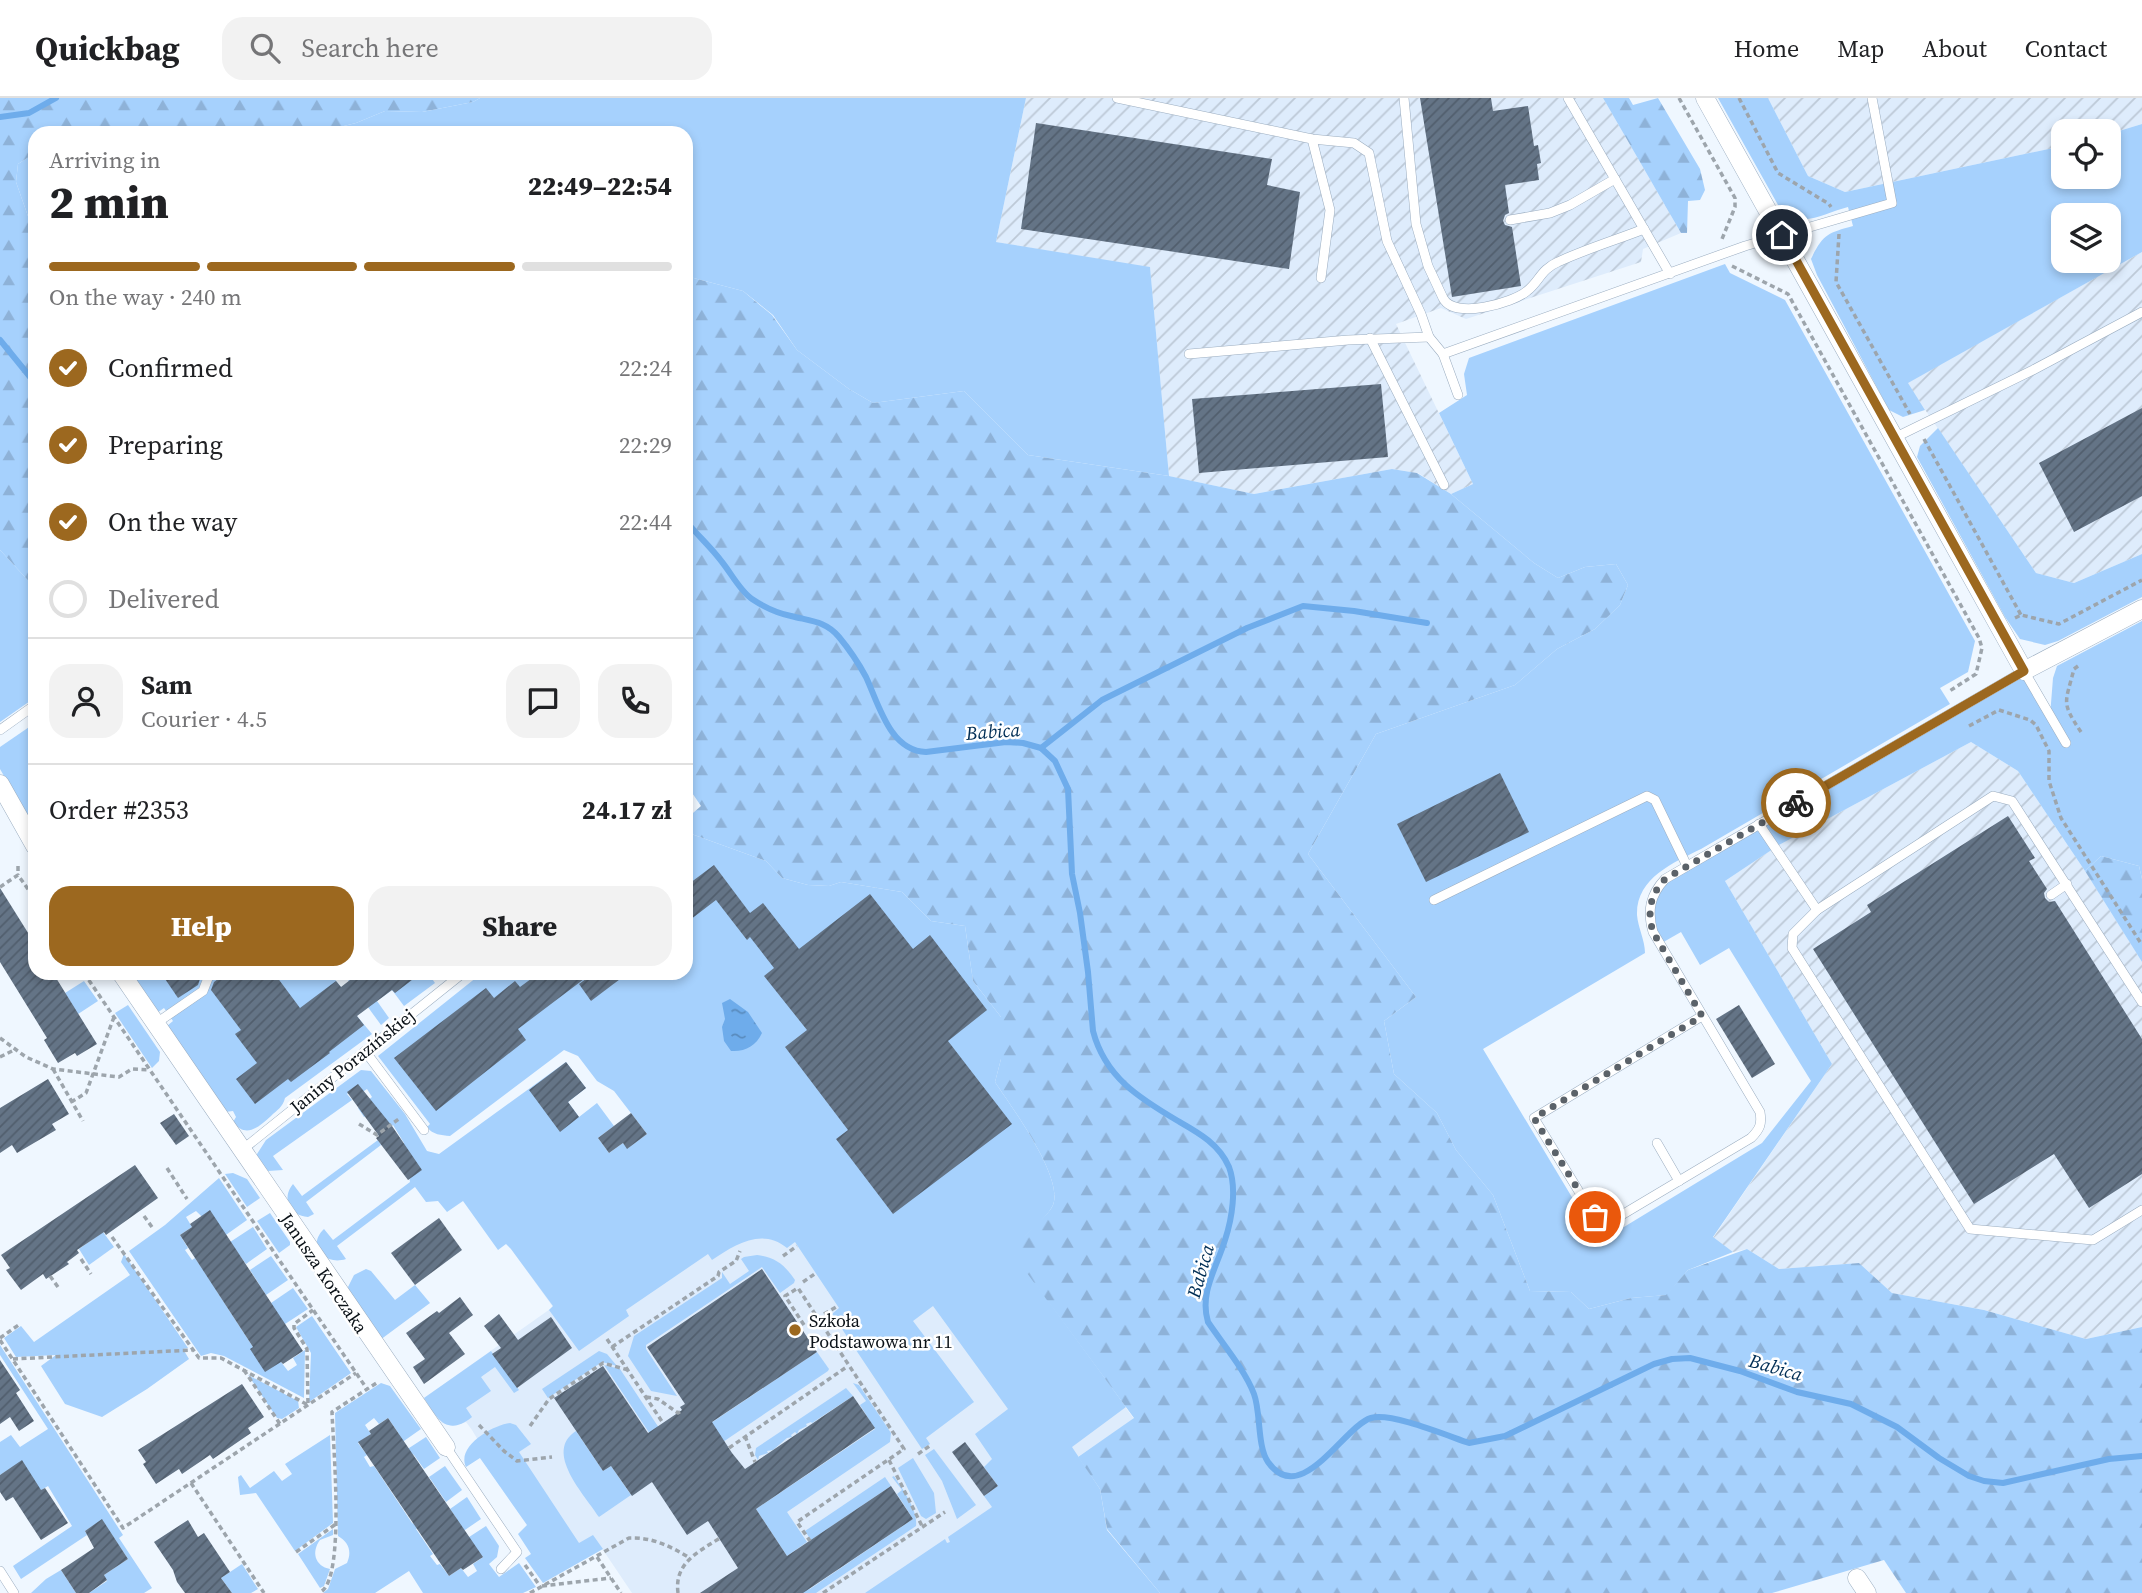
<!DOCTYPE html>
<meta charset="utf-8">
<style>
:root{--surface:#fff;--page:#f2f2f2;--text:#202124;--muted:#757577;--line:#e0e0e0;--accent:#9c681f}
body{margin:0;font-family:"Source Serif 4",serif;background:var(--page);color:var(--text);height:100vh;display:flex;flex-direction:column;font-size:26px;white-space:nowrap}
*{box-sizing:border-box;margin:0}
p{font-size:23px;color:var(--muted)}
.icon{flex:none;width:38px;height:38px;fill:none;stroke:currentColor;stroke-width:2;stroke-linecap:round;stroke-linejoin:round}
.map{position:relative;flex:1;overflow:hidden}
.details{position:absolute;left:28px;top:28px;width:665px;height:854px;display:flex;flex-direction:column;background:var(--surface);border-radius:21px;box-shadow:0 4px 10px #0003}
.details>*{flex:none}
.controls{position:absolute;left:2051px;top:21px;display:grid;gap:14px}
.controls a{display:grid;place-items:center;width:70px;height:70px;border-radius:14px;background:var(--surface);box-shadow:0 4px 10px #0003;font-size:35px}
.pin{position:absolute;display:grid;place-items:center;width:60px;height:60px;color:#fff;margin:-30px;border:4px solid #fff;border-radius:50%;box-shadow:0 2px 7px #0007}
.courier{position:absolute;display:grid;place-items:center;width:70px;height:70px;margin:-35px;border:5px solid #9c681f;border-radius:50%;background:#fff;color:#222;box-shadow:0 2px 9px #0007}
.headline em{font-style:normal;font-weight:800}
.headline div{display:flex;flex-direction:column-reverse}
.headline{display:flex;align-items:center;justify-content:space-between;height:119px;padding:0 21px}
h1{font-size:46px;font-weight:800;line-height:52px}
.bar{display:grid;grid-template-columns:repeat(4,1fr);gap:10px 7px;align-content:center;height:84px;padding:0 21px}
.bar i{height:9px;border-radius:5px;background:var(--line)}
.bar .on{background:var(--accent)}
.bar p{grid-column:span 4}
.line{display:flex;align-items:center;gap:18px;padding:0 21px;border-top:2px solid var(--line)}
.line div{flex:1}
.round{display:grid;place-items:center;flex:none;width:74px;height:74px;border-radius:21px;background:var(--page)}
ol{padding:0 21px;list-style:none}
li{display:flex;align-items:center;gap:21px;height:77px}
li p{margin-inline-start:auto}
li .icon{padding:7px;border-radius:50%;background:var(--accent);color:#fff;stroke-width:4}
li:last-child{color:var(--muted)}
li i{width:38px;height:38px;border:4px solid var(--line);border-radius:50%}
.button{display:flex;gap:14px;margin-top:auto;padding:14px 21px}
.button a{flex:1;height:80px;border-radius:21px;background:var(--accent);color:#fff;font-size:28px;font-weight:800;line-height:80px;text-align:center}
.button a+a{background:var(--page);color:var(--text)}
header{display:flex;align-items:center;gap:42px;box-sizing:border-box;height:98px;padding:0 35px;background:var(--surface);border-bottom:2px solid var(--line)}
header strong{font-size:33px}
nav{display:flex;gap:38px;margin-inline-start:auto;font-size:24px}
.search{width:490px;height:63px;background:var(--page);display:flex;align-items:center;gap:18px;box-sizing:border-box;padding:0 24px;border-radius:21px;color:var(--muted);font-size:26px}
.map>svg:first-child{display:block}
</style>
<header>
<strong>Quickbag</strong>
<div class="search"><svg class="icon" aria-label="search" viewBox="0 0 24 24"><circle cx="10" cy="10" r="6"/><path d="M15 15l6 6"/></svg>Search here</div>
<nav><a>Home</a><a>Map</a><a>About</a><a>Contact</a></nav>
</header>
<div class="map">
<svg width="2142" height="1495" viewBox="0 0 2142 1495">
<defs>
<pattern id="industrial-furrows" width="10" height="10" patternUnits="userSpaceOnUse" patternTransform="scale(1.75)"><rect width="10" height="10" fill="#deecfc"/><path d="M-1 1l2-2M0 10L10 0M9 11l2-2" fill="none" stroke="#bdc9d7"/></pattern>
<pattern id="forest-firs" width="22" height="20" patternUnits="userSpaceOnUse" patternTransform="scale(1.75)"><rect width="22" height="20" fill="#a6d1fd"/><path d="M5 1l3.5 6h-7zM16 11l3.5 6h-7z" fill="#8eb2d8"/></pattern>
<pattern id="water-ripples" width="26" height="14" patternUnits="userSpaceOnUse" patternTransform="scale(1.75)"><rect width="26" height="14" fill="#6eaceb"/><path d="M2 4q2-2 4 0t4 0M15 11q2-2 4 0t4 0" fill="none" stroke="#598bbd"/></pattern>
<pattern id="building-hatch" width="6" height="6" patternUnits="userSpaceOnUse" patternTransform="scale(1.75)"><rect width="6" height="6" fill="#647486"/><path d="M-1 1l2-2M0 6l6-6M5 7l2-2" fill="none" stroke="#515e6d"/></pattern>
</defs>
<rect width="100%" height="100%" fill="#eff7ff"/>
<polygon fill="#deecfc" points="743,974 1006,1146 1134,1321 876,1495 632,1495 599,1446 547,1478 527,1427 471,1347 478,1342 472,1332 466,1324 454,1328 442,1325 424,1300 553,1209 511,1151"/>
<g fill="url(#industrial-furrows)">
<polygon points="1026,0 1603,0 1681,135 1643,151 1641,164 1466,221 1441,210 1396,226 1473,386 1451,396 1418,375 1392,371 1254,396 1169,378 1150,170 996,144"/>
<polygon points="1768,0 2142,0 2142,26 2109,36 2109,33 2063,33 2063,48 1845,94 1808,78"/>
<polygon points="2142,154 2142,456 2074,485 2036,475 1907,285"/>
<polygon points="1971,644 2018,673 2085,773 2142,864 2142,1229 2086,1241 1984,1212 1892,1195 1859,1165 1779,1171 1747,1151 1733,1154 1713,1140 1832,966 1725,783 1779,747"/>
</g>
<g fill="#a6d1fd" fill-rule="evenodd">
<polygon points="480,0 1026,0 996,144 1150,169 1169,378 1028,357 964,293 873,305 849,291 797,252 773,217 743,193 686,178 686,35 315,35 356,25 385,13 422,14 473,4"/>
<path d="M 1718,0 L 1768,0 L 1808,78 L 1845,94 L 2063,48 L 2063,79 L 2109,79 L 2109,36 L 2142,26 L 2142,154 L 1908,285 L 1925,312 L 1903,319 L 1889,312 L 1817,177 L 1811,161 C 1823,136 1828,135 1853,128 L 1848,109 C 1824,115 1806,130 1782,114 ZM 2063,117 L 2109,117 L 2109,163 L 2063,163 Z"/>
<polygon points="35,55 35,155 30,124 16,84 18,66"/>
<path d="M 1725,166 L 1730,175 L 1785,202 L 1975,543 L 1968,574 L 1940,590 L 1950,606 L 1701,751 C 1673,765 1636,780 1637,817 C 1638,830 1645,842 1645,855 L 1483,951 L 1591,1131 L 1619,1132 L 1762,1045 L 1811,983 L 1729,850 L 1700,867 L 1681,834 L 1660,846 L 1650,823 L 1657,790 L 2024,573 L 2050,618 L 2053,580 L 2057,568 L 2142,523 L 2142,781 L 2139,768 L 2101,758 L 2085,773 L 2018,673 L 1971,644 L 1779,747 L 1725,783 L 1832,966 L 1713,1139 L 1733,1154 L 1688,1172 L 1667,1197 L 1631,1200 L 1589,1211 L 1571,1194 L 1530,1193 L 1493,1097 L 1456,1052 L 1437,1015 L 1394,976 L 1384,923 L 1416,899 L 1308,756 L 1376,636 L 1515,587 L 1557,551 L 1595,531 L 1620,507 L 1628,487 L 1616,466 L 1585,469 L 1558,480 L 1534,465 L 1451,396 L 1473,386 L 1439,315 L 1467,297 L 1464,276 L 1469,260 Z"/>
<polygon points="1938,330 2036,475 2074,485 2142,456 2142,499 2058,543 2045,547 2020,541 2005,519 1917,359 1920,348"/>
<polygon points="0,452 35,490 35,582 28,588 33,601 0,624"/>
<polygon points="35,625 35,732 0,671 0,649"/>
<path d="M 686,734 L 766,763 L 782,780 L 808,787 L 829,788 L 841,784 L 902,794 L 931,823 L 965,828 L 973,883 L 1001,919 L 1001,961 L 995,984 C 1010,1007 1067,1083 1052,1109 C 1044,1123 1022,1140 1011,1152 L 1126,1309 L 1072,1349 L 1100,1391 L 1107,1432 L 1160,1495 L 865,1495 L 945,1441 L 947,1445 L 950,1444 L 948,1439 L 992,1409 L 984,1398 L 998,1388 L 984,1369 L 992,1361 L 975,1336 L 1008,1311 L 933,1208 L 913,1223 L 974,1304 L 926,1340 L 930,1346 L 922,1351 L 832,1216 L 839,1210 L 795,1144 L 787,1150 C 762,1129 734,1147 712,1162 L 708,1156 L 626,1212 L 629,1218 L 579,1253 L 549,1212 L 553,1208 L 511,1151 L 506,1146 L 498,1152 L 463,1103 L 447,1114 L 438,1103 L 426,1104 L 415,1089 L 337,1148 L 346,1161 C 325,1168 306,1148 324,1131 L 333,1142 L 410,1084 L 403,1047 L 404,1045 L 393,1027 L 379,1038 L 376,1036 L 389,1026 L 376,1010 L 364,1019 L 358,1010 L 372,999 L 367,991 L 361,995 L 356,989 L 347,996 L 352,1002 L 273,1058 L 283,1072 L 268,1073 L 257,1061 L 257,1056 L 266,1042 L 361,972 L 371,973 L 405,1016 L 427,1053 L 439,1056 L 566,964 L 586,990 L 568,1004 L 579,1019 L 597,1005 L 614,1028 L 598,1040 L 609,1055 L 623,1045 L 628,1050 L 647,1036 L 614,993 L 597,983 L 578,958 L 564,952 L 450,1038 C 441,1037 433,1037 427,1029 L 430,1026 L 378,958 L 482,875 L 686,875 Z"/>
<path d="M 131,875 L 334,875 L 333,879 L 360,913 L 356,917 L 372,936 L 285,1000 C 283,1009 277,1012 271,1018 C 259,1029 246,1041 233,1024 L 236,1019 L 233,1013 L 225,1014 L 167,928 L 173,923 L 164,910 L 157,915 Z"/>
<polygon points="343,875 428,875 435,885 404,908 392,892 377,903 389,920 381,927"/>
<polygon points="84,883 98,903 75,918 72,906 65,895"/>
<polygon points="128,907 160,954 159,963 152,970 115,915"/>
<path d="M 378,1042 L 381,1047 L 306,1104 L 314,1116 L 308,1119 C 290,1118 281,1100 293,1086 L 302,1098 Z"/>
<polygon points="233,1075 247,1081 260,1100 247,1109 225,1076"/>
<polygon points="219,1080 247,1122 223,1139 196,1113 186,1119 192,1129 180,1137 188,1150 185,1152 192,1162 195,1160 212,1185 215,1184 218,1190 216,1192 253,1249 281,1264 288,1273 297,1267 293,1260 305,1252 304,1300 224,1258 211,1255 201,1258 129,1153 165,1127"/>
<polygon points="270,1115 290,1144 290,1147 279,1155 257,1123"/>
<polygon points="253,1129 267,1151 246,1166 235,1151 227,1146"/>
<polygon points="103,1134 114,1149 89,1167 79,1151"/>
<polygon points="124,1156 188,1250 183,1251 189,1261 147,1291 102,1319 65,1306 41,1268 56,1257 16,1259 4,1240 21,1228 34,1244 130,1177 121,1164"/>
<path d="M 757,1157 C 775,1159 785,1167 795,1182 L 794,1185 L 780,1195 L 762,1169 L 646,1247 L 646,1251 L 677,1298 L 651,1293 L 628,1258 L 634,1238 L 722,1180 L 722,1174 L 730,1186 L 749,1173 L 741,1161 L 744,1159 Z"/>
<polygon points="271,1158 288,1182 266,1197 250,1172"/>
<polygon points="366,1171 371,1173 395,1202 415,1187 430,1205 380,1242 349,1195 348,1189 354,1177"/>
<polygon points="293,1190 308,1211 282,1228 271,1205"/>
<polygon points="312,1218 351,1275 309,1304 311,1255 296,1229"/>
<polygon points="0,1247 123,1437 119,1440 152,1490 144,1495 89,1495 107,1483 104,1477 128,1461 102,1422 85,1433 87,1437 21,1481 13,1468 72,1428 48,1388 38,1394 22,1363 0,1377 0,1344 11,1337 20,1349 48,1331 0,1257"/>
<path d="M 491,1253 L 519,1292 L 514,1295 L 495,1269 L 481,1279 L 491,1293 L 466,1310 L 472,1319 C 447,1339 437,1321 424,1300 Z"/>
<polygon points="599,1253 607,1256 617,1268 602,1264 548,1300 542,1291"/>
<polygon points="817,1254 829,1271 828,1273 714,1350 702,1331"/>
<polygon points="604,1267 620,1271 661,1333 652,1339"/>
<polygon points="248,1277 298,1303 299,1310 282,1321 277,1320"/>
<path d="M 381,1285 L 390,1288 L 421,1331 L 401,1345 L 399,1336 L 388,1320 L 379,1326 L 374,1320 L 365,1327 L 371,1336 L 358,1345 L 367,1357 L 364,1359 L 370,1369 L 374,1368 L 412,1425 L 419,1429 L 416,1431 L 433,1456 L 430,1458 L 437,1467 L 440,1466 L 449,1478 L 461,1470 L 468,1479 L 477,1473 L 473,1466 L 483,1459 L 466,1441 L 486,1428 L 499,1448 L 497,1459 L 489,1466 L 499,1479 L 519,1465 L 536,1489 L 523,1495 L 423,1495 L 409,1473 L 375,1495 L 323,1495 L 328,1491 L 335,1471 L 347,1465 C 352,1454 349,1444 338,1438 L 335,1315 Z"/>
<polygon points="853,1285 859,1287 891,1335 890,1344 787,1414 807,1444 787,1458 756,1411 875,1331 860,1307 866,1303"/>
<polygon points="846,1290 853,1298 812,1325 811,1324 806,1326 807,1328 799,1332 797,1336 795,1334 791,1337 792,1339 787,1340 773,1352 767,1353 768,1355 759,1358 758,1362 755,1357 756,1350"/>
<path d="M 510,1325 L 516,1327 L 531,1346 L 519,1354 L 579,1445 L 593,1437 L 603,1451 L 543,1485 L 525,1460 L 531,1456 L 518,1436 L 527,1427 L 480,1360 L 466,1369 C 456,1348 493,1327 510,1325 Z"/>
<path d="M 576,1333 L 603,1373 L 611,1368 L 631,1397 L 599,1419 C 585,1397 543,1354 576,1333 Z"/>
<polygon points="330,1337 333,1425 295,1453 256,1395 240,1397 238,1379 241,1377 250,1390 274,1373 282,1383 292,1376 285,1366"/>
<polygon points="426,1339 440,1360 424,1371 414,1357 406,1352"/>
<polygon points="934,1351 976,1407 957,1421 942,1383 925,1357"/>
<polygon points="913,1360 934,1395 936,1415 926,1421 921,1418 898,1370"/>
<polygon points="445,1368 462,1392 446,1404 429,1379"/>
<path d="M 894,1378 C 903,1392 918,1412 916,1428 L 816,1495 L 788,1495 L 810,1491 L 913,1421 L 897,1396 L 902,1392 L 892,1379 Z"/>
<polygon points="885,1379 891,1388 811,1442 805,1433"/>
<polygon points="467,1399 481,1421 462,1434 454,1423 457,1421 450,1411"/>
<path d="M 333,1431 L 333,1437 L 320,1442 C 311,1454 315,1468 330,1471 L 324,1488 L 320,1490 L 298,1456 Z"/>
<polygon points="242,1466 258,1491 251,1495 232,1495 221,1480"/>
<polygon points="61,1472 76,1495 31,1495 46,1481"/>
</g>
<g fill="url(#forest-firs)">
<polygon points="0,0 480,0 473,4 422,14 385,13 356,25 315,35 288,32 286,35 35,35 35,55 18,66 16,84 30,124 35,155 35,490 0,452"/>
<polygon points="1603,0 1629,0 1633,7 1658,0 1700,71 1705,92 1700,102 1688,103 1687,135 1681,135"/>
<path d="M 686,178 L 743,193 L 772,217 L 797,252 L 849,291 L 873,305 L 964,293 L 1028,357 L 1169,378 L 1254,396 L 1392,371 L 1417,375 L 1451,396 L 1534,465 L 1558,480 L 1585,469 L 1616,466 L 1628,487 L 1620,507 L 1595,531 L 1557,551 L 1515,587 L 1376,636 L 1308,756 L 1416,899 L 1384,923 L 1394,976 L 1437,1015 L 1456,1052 L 1493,1097 L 1530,1193 L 1571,1194 L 1589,1211 L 1631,1200 L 1666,1197 L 1688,1172 L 1747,1151 L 1779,1171 L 1859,1165 L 1892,1195 L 1984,1212 L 2086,1241 L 2142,1229 L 2142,1495 L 1906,1495 L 1884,1462 L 1772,1495 L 1160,1495 L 1107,1431 L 1100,1391 L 1078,1359 L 1134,1320 L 1010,1152 C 1021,1140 1045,1121 1052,1109 C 1067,1083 1010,1007 995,984 L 1001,961 L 1001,919 L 973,883 L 965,828 L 931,823 L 902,794 L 841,784 L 829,788 L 808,787 L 782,780 L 766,763 L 686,734 L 686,721 L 701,708 L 686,686 Z"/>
<polygon points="2101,758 2139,768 2142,781 2142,864 2085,773"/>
</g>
<path fill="url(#water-ripples)" d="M 730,901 L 748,914 L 762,935 C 756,948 745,954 731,953 L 724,943 L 722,929 L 725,921 L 722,905 Z"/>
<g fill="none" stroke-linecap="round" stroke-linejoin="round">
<g stroke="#6eaceb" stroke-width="6">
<polyline points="0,19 29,15 56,0"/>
<polyline points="0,242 35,285"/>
<path d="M 686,423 C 697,437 711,449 722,464 C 731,475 740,493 752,501 C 764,509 777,515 791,518 C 810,523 826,523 839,539 C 849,551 859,566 866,579 C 879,607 890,653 926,654 L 1006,644 L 1023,645 L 1041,650 L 1055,663 L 1068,691 L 1072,776 L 1080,815 L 1088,874 L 1093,933 C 1105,979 1139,1000 1178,1023 C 1199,1035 1219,1046 1229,1069 C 1237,1090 1232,1121 1225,1142 C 1217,1169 1199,1195 1208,1224 C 1222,1245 1245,1272 1254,1296 C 1261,1315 1257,1348 1268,1364 C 1301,1411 1344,1328 1371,1320 C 1391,1314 1448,1338 1469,1345 L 1505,1338 L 1654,1266 L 1672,1261 L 1690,1260 L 1740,1273 L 1797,1294 L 1851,1306 L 1897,1329 L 1939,1360 L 1969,1378 L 1984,1383 L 2003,1385 L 2109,1361 L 2142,1358"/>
<polyline points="1041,650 1102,602 1247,530 1303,508 1354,513 1427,525"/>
</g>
</g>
<g fill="url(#building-hatch)">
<polygon points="1420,0 1491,0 1493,13 1528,8 1534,48 1538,47 1541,65 1537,66 1539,82 1505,87 1509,115 1505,117 1503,123 1505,127 1512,129 1521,188 1452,199"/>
<polygon points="1036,25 1272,61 1267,87 1300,94 1289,171 1021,131"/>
<polygon points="1381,286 1388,359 1199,375 1192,301"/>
<polygon points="2142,310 2142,398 2074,434 2039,365"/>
<polygon points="1500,675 1529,734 1426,784 1397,726"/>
<polygon points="2008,718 2035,760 2029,763 2047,791 2044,795 2045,800 2049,804 2055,803 2142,941 2142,1076 2089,1110 2054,1056 1974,1106 1813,851 1871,814 1867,807"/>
<polygon points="714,767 750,815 763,805 799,851 870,796 913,851 930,837 987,912 948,943 1012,1026 893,1116 836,1041 848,1032 785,949 807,932 764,878 774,870 750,839 747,842 716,802 686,825 686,788"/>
<polygon points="0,790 35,846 35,875 53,875 97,946 77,958 75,955 58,965 44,942 47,940 0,864"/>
<polygon points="161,875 202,875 198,887 178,900"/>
<polygon points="226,875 274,875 300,910 336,883 341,889 359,875 421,875 395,895 392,892 357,918 364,927 329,954 330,955 291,984 288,981 255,1006 236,981 257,965 235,936 241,932 211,892 214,884"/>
<polygon points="539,875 592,875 518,931 526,942 436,1013 394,960 486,890 494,900 515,883 520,889"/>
<polygon points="594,875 628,875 591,903 579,886"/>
<polygon points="1739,907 1775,966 1752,980 1716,921"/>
<polygon points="566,964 586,990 568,1004 579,1019 560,1034 529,992"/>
<polygon points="48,981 69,1016 52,1026 56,1032 17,1055 12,1047 0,1055 0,1010"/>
<polygon points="358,986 392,1028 422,1072 408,1082 376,1040 379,1038 347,994"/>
<polygon points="631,1015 647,1036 627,1051 623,1045 609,1055 598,1040"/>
<polygon points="174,1016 189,1038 176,1047 160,1025"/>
<polygon points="135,1067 158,1100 106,1137 104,1134 77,1152 79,1155 67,1164 69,1166 46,1181 43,1176 21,1192 6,1172 10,1170 1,1157"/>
<polygon points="210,1112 303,1253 283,1266 281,1264 265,1274 250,1251 253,1249 180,1137 192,1129 190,1126"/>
<polygon points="439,1120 462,1152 415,1187 391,1155"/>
<polygon points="762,1171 817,1254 712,1324 732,1355 745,1371 853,1298 875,1330 756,1411 787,1458 891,1388 913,1421 803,1495 700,1495 738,1470 708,1423 687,1437 652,1384 632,1398 611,1368 603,1373 554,1300 603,1268 648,1335 682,1312 680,1309 685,1306 647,1249"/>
<polygon points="460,1199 473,1217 449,1235 465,1256 424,1286 413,1269 425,1261 406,1235 437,1213 439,1215"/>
<polygon points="499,1216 518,1242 551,1219 572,1250 517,1290 492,1256 501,1250 484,1228"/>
<polygon points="0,1262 20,1292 16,1295 34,1323 19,1333 10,1319 0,1326"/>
<polygon points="242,1286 264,1319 248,1330 251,1335 213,1361 210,1357 182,1376 179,1371 156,1386 143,1366 146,1364 138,1352"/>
<polygon points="388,1320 483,1459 463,1472 461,1470 449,1478 358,1344 371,1336 369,1333"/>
<polygon points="965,1344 998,1388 984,1398 952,1354"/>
<polygon points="22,1362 41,1392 45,1390 68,1425 41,1442 13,1399 6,1403 0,1394 0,1377"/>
<polygon points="102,1421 128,1461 104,1477 107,1482 89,1495 76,1495 61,1472 94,1450 85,1433"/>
<polygon points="188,1422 198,1439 204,1435 230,1474 221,1480 232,1495 185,1495 177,1484 173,1472 154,1444"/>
</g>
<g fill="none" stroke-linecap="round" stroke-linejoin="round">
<defs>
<g id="lane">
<polyline points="1117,0 1312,41 1354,45 1369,55 1387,143 1421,216 1429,239 1443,256 1458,297"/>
<path d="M 1404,0 L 1416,126 L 1428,168 L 1443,200 C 1454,222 1513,205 1527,193 C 1539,184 1541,171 1558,164 C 1586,151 1616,142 1644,131"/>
<polyline points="1568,0 1670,176"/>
<polyline points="1312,41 1330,112 1321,180"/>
<polyline points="1510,122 1550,115 1570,107 1615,81"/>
<polyline points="1370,240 1444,387"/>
<polyline points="1189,256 1348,242 1429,239"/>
<polyline points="1443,256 1745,148 1892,105 1872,0"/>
<polyline points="1894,340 2033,272 2142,214"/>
<polyline points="0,632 35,607"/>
<polyline points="1759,726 1817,812 1793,836 1792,850 1970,1131 2093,1142 2142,1112"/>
<polyline points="2051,797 2067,786"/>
<polyline points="1434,802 1647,698 1655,702 1687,768"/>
<polyline points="1817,812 1993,698 2012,703 2142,904"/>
<path d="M 1702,918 L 1534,1020 L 1589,1110 L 1600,1122 L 1615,1121 L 1751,1040 C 1760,1031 1762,1026 1760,1014 L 1653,834 C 1647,813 1650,797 1665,781 L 2024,573 L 2066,645"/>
<polyline points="155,926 203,893 210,875"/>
<polyline points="365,953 424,1032"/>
<polyline points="1657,1045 1679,1083"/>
<polyline points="242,1052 463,875"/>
<polyline points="446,1349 517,1454 501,1471"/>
<polyline points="0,1473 14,1495"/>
</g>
<g id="street">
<polyline points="1705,0 2024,573 2142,511"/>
<polyline points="0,686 35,748"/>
<polyline points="121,875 446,1349"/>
<polyline points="1857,1480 1867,1495"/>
</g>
</defs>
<use href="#lane" stroke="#9badc0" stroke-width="10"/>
<use href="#street" stroke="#9badc0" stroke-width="19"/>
<g stroke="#9da5ac" stroke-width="3.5" stroke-dasharray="5 3.5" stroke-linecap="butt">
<polyline points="1679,0 1735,100 1735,109 1722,141"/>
<polyline points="1739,0 1778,75 1829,106 1831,109"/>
<polyline points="1839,136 1836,184 1910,316"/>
<polyline points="1732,168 1788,196 1979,540 1982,550 1976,576 1948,594"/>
<polyline points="1924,341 2021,517"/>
<polyline points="2015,520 2021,517 2059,526 2142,482"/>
<path d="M 2078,568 L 2074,571 C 2065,606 2061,604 2081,634"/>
<polyline points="1969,628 1999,612 2030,622 2036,627 2049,653 2049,683 2061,720 2142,847"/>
<polyline points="18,768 18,777"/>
<polyline points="0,789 18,777 35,801"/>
<polyline points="84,875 367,1291"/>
<polyline points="0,940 26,959 53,971 119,979 132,971 149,972"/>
<polyline points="0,959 14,952"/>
<polyline points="53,971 83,1023"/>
<polyline points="71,1004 86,995 114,919"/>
<polyline points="359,1026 377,1037 400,1020"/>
<polyline points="167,1070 187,1101"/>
<polyline points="144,1118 152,1129"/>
<polyline points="112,1139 199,1260 221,1260 308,1307 307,1251 294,1230 294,1226 313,1212"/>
<polyline points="783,1158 797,1148"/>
<polyline points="81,1161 91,1176"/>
<polyline points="50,1178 58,1189"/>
<polyline points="803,1184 816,1175"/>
<polyline points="824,1216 838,1208"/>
<polyline points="804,1227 785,1198 798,1190 904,1351 797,1424 810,1443"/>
<polyline points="0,1240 20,1226"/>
<polyline points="607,1241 663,1325"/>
<polyline points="0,1242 123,1430 356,1275"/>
<polyline points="612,1249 718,1178 719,1174 736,1163 740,1153"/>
<polyline points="13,1261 192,1252"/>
<polyline points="244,1272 280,1326"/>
<polyline points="646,1299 658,1301 678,1315 683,1312"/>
<polyline points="479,1327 504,1353 517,1363 552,1359"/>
<polyline points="530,1328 549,1301 603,1265 628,1272"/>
<polyline points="745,1338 755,1364"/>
<polyline points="729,1350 848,1268"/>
<polyline points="918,1356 931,1347"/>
<polyline points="889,1362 922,1428"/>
<polyline points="191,1385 264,1495"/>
<polyline points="296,1454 336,1426"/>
<polyline points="597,1459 621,1495"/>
<polyline points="525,1467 540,1488"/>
<polyline points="542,1488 611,1480"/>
<path d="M 322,1493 C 345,1476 333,1346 332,1314 L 378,1284"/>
<path d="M 530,1495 L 629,1440 C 652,1439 670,1448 690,1460"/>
<path d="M 678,1495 C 674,1465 698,1454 720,1440"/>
<polyline points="823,1495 945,1414"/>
</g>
<use href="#lane" stroke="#fff" stroke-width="9"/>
<use href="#street" stroke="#fff" stroke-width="18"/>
</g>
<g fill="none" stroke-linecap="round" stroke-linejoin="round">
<path stroke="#5b6269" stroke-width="7" stroke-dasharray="0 12.6" d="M 1595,1119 L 1534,1020 L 1702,918 L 1653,834 C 1647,813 1650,797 1665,781 L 1796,705"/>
<polyline stroke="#9c681f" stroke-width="9" points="1782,137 2024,573 1796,705"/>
</g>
<circle fill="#9c681f" stroke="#fff" stroke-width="2.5" cx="795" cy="1232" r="7"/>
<g text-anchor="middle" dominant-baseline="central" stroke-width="5" stroke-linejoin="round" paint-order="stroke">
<g font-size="18" fill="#0b1218" stroke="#fff">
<text transform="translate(352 963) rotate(-39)">Janiny Porazińskiej</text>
<text transform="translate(324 1175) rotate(56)">Janusza Korczaka</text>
</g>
<g font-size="18" fill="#0b1218" stroke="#fff" text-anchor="start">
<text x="809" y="1222">Szkoła<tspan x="809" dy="21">Podstawowa nr 11</tspan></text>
</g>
<g font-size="19" font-style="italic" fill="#002e55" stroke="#fff">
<text transform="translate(993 633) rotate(-4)">Babica</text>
<text transform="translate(1200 1173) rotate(-74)">Babica</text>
<text transform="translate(1776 1269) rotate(16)">Babica</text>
</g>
</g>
</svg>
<div class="controls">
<a><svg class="icon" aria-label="locate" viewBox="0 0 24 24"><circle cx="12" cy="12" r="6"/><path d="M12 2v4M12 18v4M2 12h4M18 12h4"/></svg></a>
<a><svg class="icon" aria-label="layers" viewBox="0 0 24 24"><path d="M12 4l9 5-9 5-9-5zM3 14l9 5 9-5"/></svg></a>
</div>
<div class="pin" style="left:1595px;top:1119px;background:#ea580c"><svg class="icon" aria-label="bag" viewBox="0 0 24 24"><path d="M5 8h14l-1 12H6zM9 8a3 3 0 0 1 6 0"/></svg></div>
<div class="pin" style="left:1782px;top:137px;background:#1f2937"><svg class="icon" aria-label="home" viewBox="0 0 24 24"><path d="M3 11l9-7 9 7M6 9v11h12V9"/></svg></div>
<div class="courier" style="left:1796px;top:705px"><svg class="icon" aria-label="bike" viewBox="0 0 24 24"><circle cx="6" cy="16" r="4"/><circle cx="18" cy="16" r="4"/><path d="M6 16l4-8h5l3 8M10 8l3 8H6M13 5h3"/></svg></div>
<section class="details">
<div class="headline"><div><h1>2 min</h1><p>Arriving in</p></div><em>22:49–22:54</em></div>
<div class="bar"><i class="on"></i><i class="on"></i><i class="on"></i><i></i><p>On the way · 240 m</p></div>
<ol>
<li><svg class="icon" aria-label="check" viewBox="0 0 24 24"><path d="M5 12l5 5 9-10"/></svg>Confirmed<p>22:24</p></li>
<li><svg class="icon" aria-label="check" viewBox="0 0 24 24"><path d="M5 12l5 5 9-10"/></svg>Preparing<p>22:29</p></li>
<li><svg class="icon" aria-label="check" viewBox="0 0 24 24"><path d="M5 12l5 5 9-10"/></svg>On the way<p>22:44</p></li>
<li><i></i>Delivered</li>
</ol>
<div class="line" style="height:126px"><a class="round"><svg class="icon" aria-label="person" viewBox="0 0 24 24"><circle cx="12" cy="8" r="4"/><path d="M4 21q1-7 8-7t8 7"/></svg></a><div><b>Sam</b><p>Courier · 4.5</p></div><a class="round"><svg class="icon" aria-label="chat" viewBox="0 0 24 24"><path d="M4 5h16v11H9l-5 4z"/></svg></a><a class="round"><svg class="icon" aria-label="phone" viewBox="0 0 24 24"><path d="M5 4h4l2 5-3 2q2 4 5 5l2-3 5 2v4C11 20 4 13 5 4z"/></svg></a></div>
<div class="line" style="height:91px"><div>Order #2353</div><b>24.17 zł</b></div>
<div class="button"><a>Help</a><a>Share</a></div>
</section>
</div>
